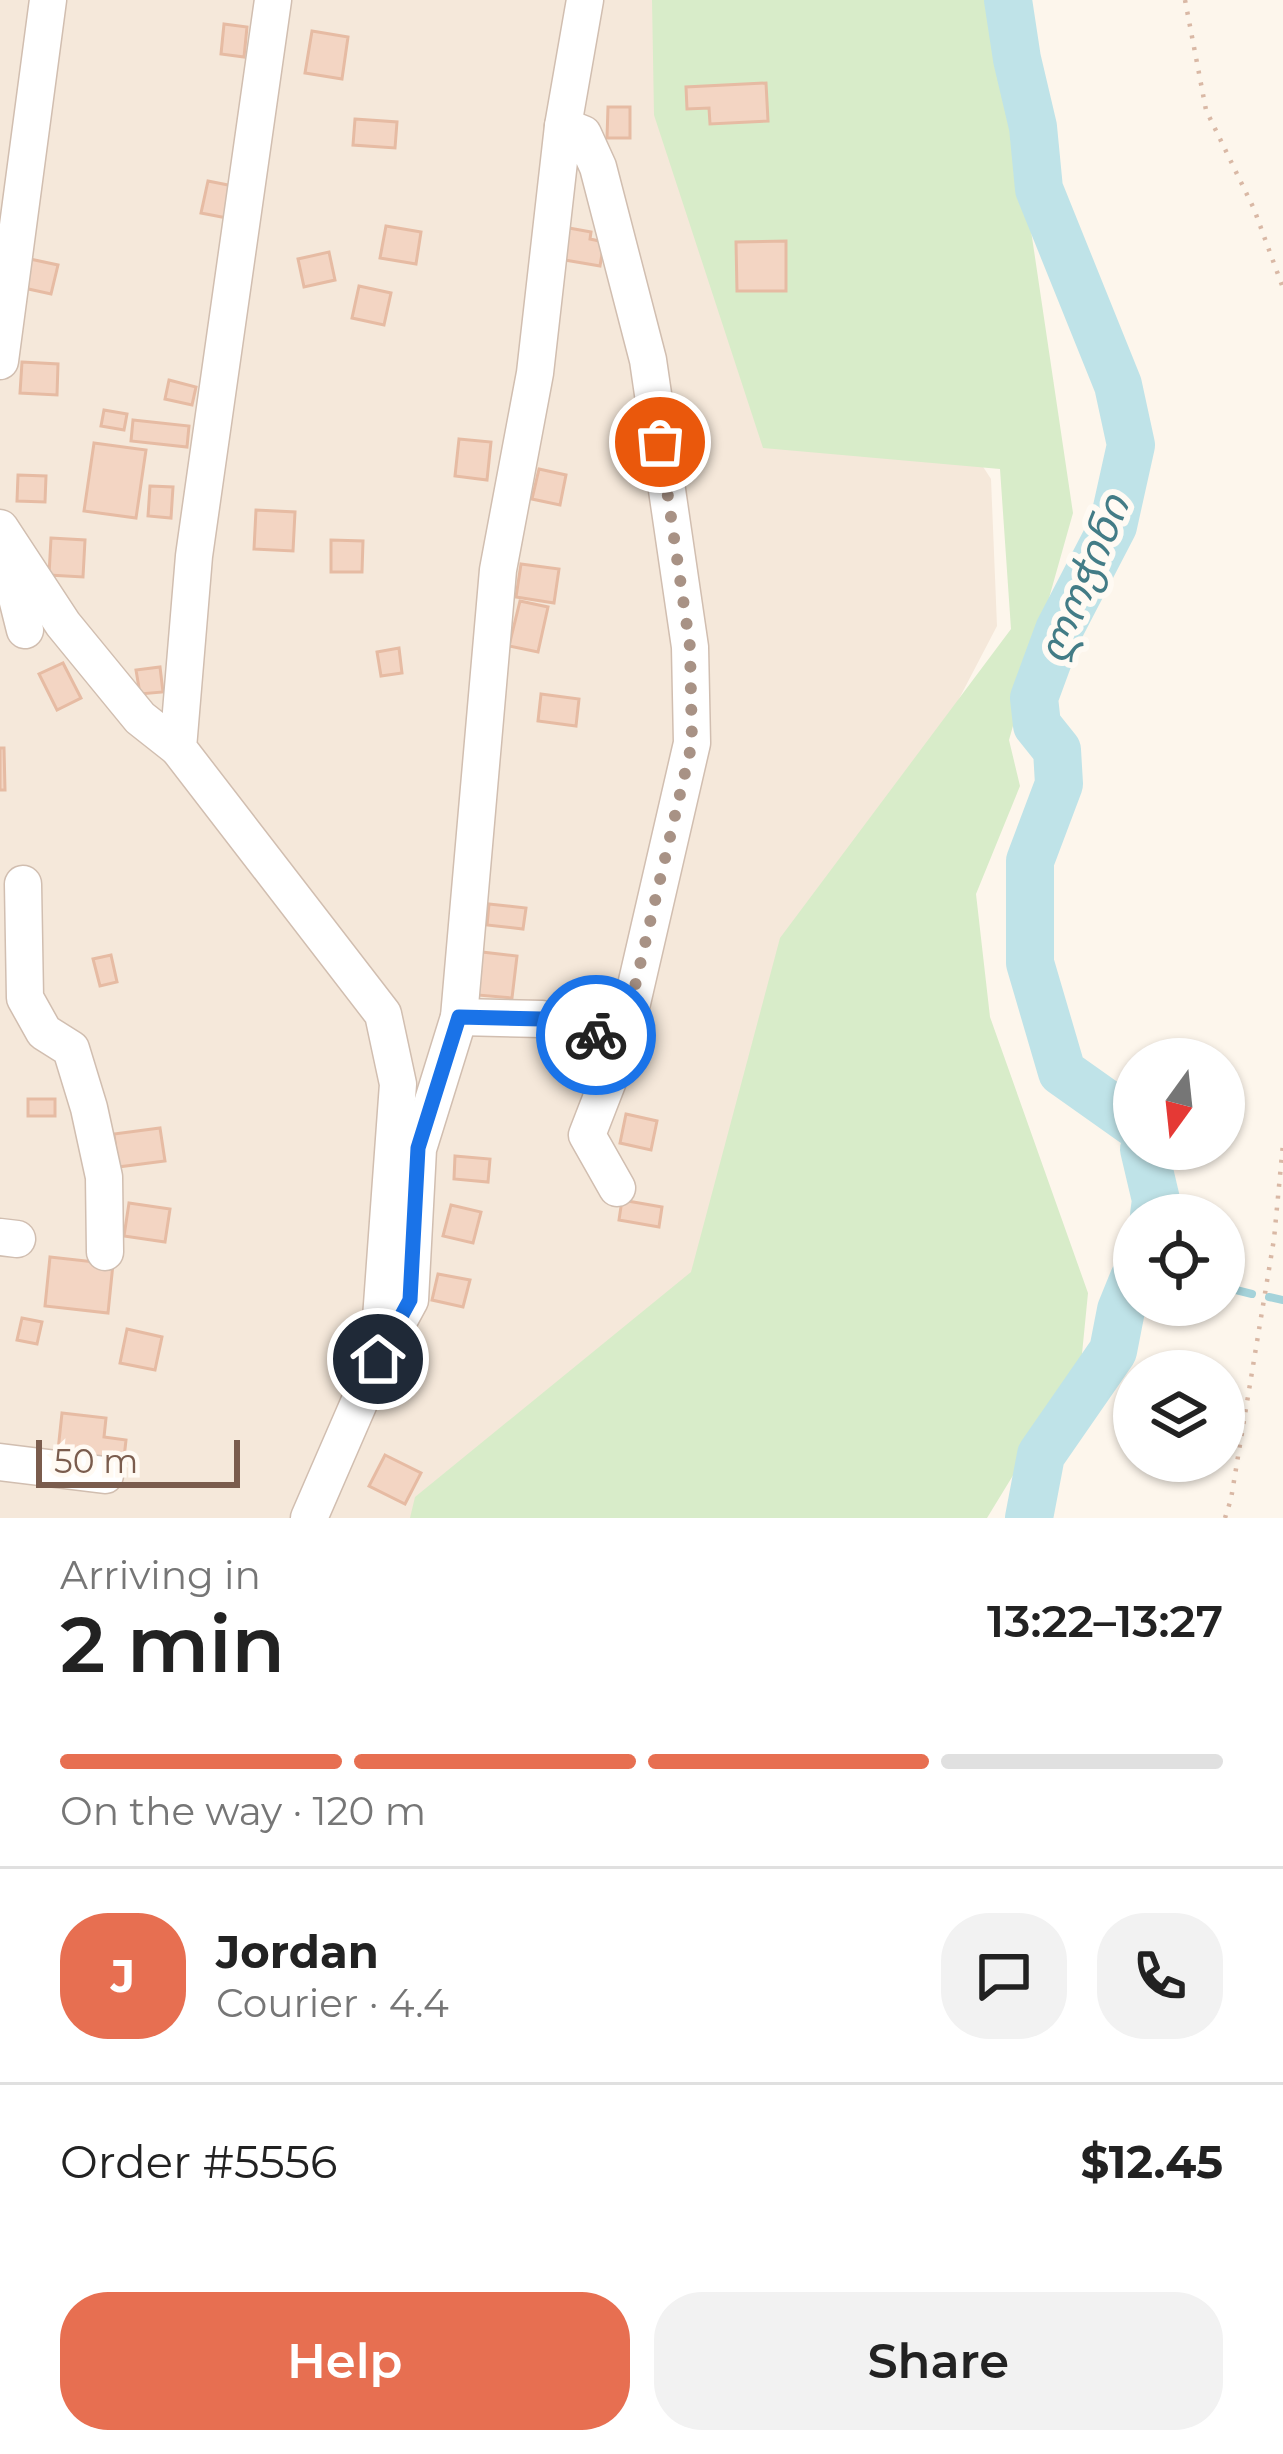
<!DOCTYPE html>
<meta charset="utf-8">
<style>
:root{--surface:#fff;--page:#f2f2f2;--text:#222;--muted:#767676;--line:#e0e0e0;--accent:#e76f51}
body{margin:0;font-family:Montserrat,"Noto Sans Georgian",sans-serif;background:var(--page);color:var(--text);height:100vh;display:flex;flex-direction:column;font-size:45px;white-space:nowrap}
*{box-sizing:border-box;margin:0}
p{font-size:39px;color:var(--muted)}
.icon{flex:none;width:66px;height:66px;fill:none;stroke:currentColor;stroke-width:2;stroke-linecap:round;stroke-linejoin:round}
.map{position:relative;height:1518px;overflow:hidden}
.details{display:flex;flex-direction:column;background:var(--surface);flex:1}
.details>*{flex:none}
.needle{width:78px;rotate:195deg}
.fabs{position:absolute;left:1113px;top:1038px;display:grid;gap:24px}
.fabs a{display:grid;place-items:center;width:132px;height:132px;border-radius:50%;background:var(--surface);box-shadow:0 3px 9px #0004;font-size:60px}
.scale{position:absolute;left:36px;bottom:30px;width:204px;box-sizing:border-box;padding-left:12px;border:6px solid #7a5c4d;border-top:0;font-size:33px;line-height:42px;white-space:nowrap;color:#7a5c4d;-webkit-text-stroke:9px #fffaf3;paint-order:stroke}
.pin{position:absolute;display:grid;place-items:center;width:102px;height:102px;color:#fff;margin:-51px;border:6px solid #fff;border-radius:50%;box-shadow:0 3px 12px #0007}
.courier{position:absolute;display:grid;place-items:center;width:120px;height:120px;margin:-60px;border:9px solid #1a73e8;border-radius:50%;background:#fff;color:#222;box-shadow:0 3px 15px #0007}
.headline em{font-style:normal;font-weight:600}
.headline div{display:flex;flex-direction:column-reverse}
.headline{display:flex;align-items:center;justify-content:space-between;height:204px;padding:0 60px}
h1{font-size:78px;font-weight:600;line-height:90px}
.bar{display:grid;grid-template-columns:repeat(4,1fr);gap:18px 12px;align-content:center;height:144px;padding:0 60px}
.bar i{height:15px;border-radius:9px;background:var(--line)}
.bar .on{background:var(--accent)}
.bar p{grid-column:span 4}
.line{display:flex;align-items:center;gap:30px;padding:0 60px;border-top:3px solid var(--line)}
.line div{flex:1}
.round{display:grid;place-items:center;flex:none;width:126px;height:126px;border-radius:48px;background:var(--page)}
.primary-button{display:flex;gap:24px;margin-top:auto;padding:24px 60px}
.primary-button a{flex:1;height:138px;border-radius:48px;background:var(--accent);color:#fff;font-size:48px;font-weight:600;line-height:138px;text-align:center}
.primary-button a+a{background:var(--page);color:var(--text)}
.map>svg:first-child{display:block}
</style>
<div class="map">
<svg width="1283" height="1518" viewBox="0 0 1283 1518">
<rect width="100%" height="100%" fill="#fdf6ec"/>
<polygon fill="#f5e8da" points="0,0 802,0 874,299 991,479 997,626 829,948 784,1201 469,1518 0,1518"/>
<polygon fill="#d8ecc9" points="652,0 988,0 1025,190 1073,513 1009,740 1020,786 976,894 990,1017 1088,1293 1081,1364 987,1518 410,1518 415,1497 691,1272 780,938 1011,629 1000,469 763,448 654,115"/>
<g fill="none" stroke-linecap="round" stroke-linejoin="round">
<g stroke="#a5d3da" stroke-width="8">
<polyline points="1224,1287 1252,1294"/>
<polyline points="1269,1297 1283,1300"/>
</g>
<g stroke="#bfe3e8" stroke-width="48">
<polyline points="1008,0 1017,59 1033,127 1039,189 1118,385 1131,445 1113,526 1059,630 1034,698 1037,725 1057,750 1059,784 1030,861 1030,963 1062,1072 1134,1123"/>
<polyline points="1144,1149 1156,1200 1154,1215"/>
<polyline points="1029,1518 1041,1455 1113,1351 1121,1310 1134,1278"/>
</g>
</g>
<g fill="#f3d5c3" stroke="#e6bba3" stroke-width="3">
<polygon points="224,24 247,27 244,57 221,54"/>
<polygon points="312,31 348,37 342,79 305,73"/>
<polygon points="766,83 768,121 710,124 709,108 687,109 686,87"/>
<polygon points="608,107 630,107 630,138 607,138"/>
<polygon points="355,119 397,122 395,148 353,145"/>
<polygon points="208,181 238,187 232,219 201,213"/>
<polygon points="386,226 421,232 416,264 380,258"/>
<polygon points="558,226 591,232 590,239 604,242 600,266 553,258"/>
<polygon points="786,241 786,291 737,291 736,242"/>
<polygon points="329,252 335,280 304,287 298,259"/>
<polygon points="30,259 58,265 51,294 24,288"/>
<polygon points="359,286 391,293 384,325 352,318"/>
<polygon points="22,362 58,364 57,395 20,393"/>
<polygon points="169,380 196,387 192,405 165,399"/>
<polygon points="104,410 127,414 124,430 101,426"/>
<polygon points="133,420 189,426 187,447 131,441"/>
<polygon points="459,439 491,442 487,480 455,476"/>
<polygon points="94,443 146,450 136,518 84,511"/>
<polygon points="539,469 566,475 560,505 532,499"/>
<polygon points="18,475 46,476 45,502 17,501"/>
<polygon points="150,486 173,487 171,518 148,516"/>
<polygon points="256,510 295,512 293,551 254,549"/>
<polygon points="51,538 85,540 83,577 49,575"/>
<polygon points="331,540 363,541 362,572 331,572"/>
<polygon points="521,564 559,569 554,603 516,597"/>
<polygon points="520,601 548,607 538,652 509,646"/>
<polygon points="399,648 402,673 381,676 377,652"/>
<polygon points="63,663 81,698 57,710 39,674"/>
<polygon points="160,667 163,692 140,694 136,670"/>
<polygon points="541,694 579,699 576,726 538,721"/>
<polygon points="0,748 4,748 5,790 0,790"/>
<polygon points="489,904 526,908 523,929 487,925"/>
<polygon points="482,952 517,956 512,998 477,995"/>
<polygon points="111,955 117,982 100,986 93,959"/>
<rect x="28" y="1099" width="27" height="17"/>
<polygon points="626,1114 657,1121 651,1150 620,1143"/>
<polygon points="160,1128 165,1161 118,1167 114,1134"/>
<polygon points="455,1156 490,1159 488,1182 454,1179"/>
<polygon points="622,1200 662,1207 659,1227 619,1220"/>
<polygon points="129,1203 170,1209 165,1242 124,1236"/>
<polygon points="451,1205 481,1212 473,1243 443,1236"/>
<polygon points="50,1257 113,1264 108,1313 45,1306"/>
<polygon points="438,1274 470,1280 463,1307 432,1300"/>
<polygon points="22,1318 42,1322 37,1344 17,1340"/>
<polygon points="127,1329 162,1337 155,1370 120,1363"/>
<polygon points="62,1413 106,1418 104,1437 126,1440 123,1467 57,1460"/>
<polygon points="385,1455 421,1473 405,1504 369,1486"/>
</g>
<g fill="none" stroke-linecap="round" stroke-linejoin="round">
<defs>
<g id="minor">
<polyline points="273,0 194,556 178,748 383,1014 398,1084 379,1346"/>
<polyline points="563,126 585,0"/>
<polyline points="0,361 48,0"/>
<polyline points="0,528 63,624 140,718 178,748"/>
<polyline points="15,557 16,594 25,630"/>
<polyline points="23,884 25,998 44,1032 71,1049 89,1108 104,1177 105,1252"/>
<polyline points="459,1017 542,1019 623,1042"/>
<polyline points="0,1237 17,1239"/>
<polyline points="0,1462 105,1475"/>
<polyline points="309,1518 378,1359 410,1300 418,1149 459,1017 498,570 535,373 563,126 583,134 598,167 648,360 690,647 692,743 623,1042 587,1135 617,1188"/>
</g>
</defs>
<use href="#minor" stroke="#d1beb0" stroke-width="39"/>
<g stroke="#d9b8a5" stroke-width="4.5" stroke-dasharray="3 9" stroke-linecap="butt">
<polyline points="1185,0 1206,110 1254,209 1283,288"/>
<polyline points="1225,1518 1231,1499 1274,1239 1283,1144"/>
</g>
<use href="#minor" stroke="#fff" stroke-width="36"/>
</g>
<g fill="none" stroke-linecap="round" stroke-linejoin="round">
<polyline stroke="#a89285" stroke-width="12" stroke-dasharray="0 21.6" points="596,1035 622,1042 692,743 690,647 660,442"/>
<polyline stroke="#1a73e8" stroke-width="15" points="378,1359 410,1300 418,1148 459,1017 542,1019 596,1035"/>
</g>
<g text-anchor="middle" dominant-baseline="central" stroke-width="12" stroke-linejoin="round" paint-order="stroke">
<g font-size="42" font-style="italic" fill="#437c86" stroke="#fffaf3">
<text transform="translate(1083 579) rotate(-68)">ლოჭინი</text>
</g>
</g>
</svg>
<div class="fabs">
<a><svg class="needle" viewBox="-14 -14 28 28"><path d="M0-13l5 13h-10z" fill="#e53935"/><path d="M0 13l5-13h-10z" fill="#767676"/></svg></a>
<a><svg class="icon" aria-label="locate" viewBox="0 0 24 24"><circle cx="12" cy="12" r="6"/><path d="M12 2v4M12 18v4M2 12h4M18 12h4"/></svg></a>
<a><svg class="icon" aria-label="layers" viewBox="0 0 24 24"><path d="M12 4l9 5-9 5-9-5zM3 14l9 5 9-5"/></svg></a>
</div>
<div class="scale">50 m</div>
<div class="pin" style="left:660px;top:442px;background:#ea580c"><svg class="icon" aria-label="bag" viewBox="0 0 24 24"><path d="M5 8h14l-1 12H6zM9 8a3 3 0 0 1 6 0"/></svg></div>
<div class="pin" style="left:378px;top:1359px;background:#1f2937"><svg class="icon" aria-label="home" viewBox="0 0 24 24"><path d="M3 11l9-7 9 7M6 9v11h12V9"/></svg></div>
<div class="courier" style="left:596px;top:1035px"><svg class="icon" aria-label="bike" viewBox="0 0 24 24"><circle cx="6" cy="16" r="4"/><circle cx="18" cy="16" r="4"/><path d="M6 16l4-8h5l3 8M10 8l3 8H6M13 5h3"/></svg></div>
</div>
<section class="details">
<div class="headline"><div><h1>2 min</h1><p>Arriving in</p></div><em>13:22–13:27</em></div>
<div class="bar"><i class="on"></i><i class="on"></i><i class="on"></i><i></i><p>On the way · 120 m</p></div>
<div class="line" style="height:216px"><b class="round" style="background:var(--accent);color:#fff">J</b><div><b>Jordan</b><p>Courier · 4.4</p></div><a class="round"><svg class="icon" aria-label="chat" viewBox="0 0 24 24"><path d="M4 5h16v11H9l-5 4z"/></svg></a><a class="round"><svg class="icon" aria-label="phone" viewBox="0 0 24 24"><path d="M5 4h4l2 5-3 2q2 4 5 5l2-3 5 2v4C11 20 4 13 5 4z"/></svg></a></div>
<div class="line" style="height:156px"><div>Order #5556</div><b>$12.45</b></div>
<div class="primary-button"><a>Help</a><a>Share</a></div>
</section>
